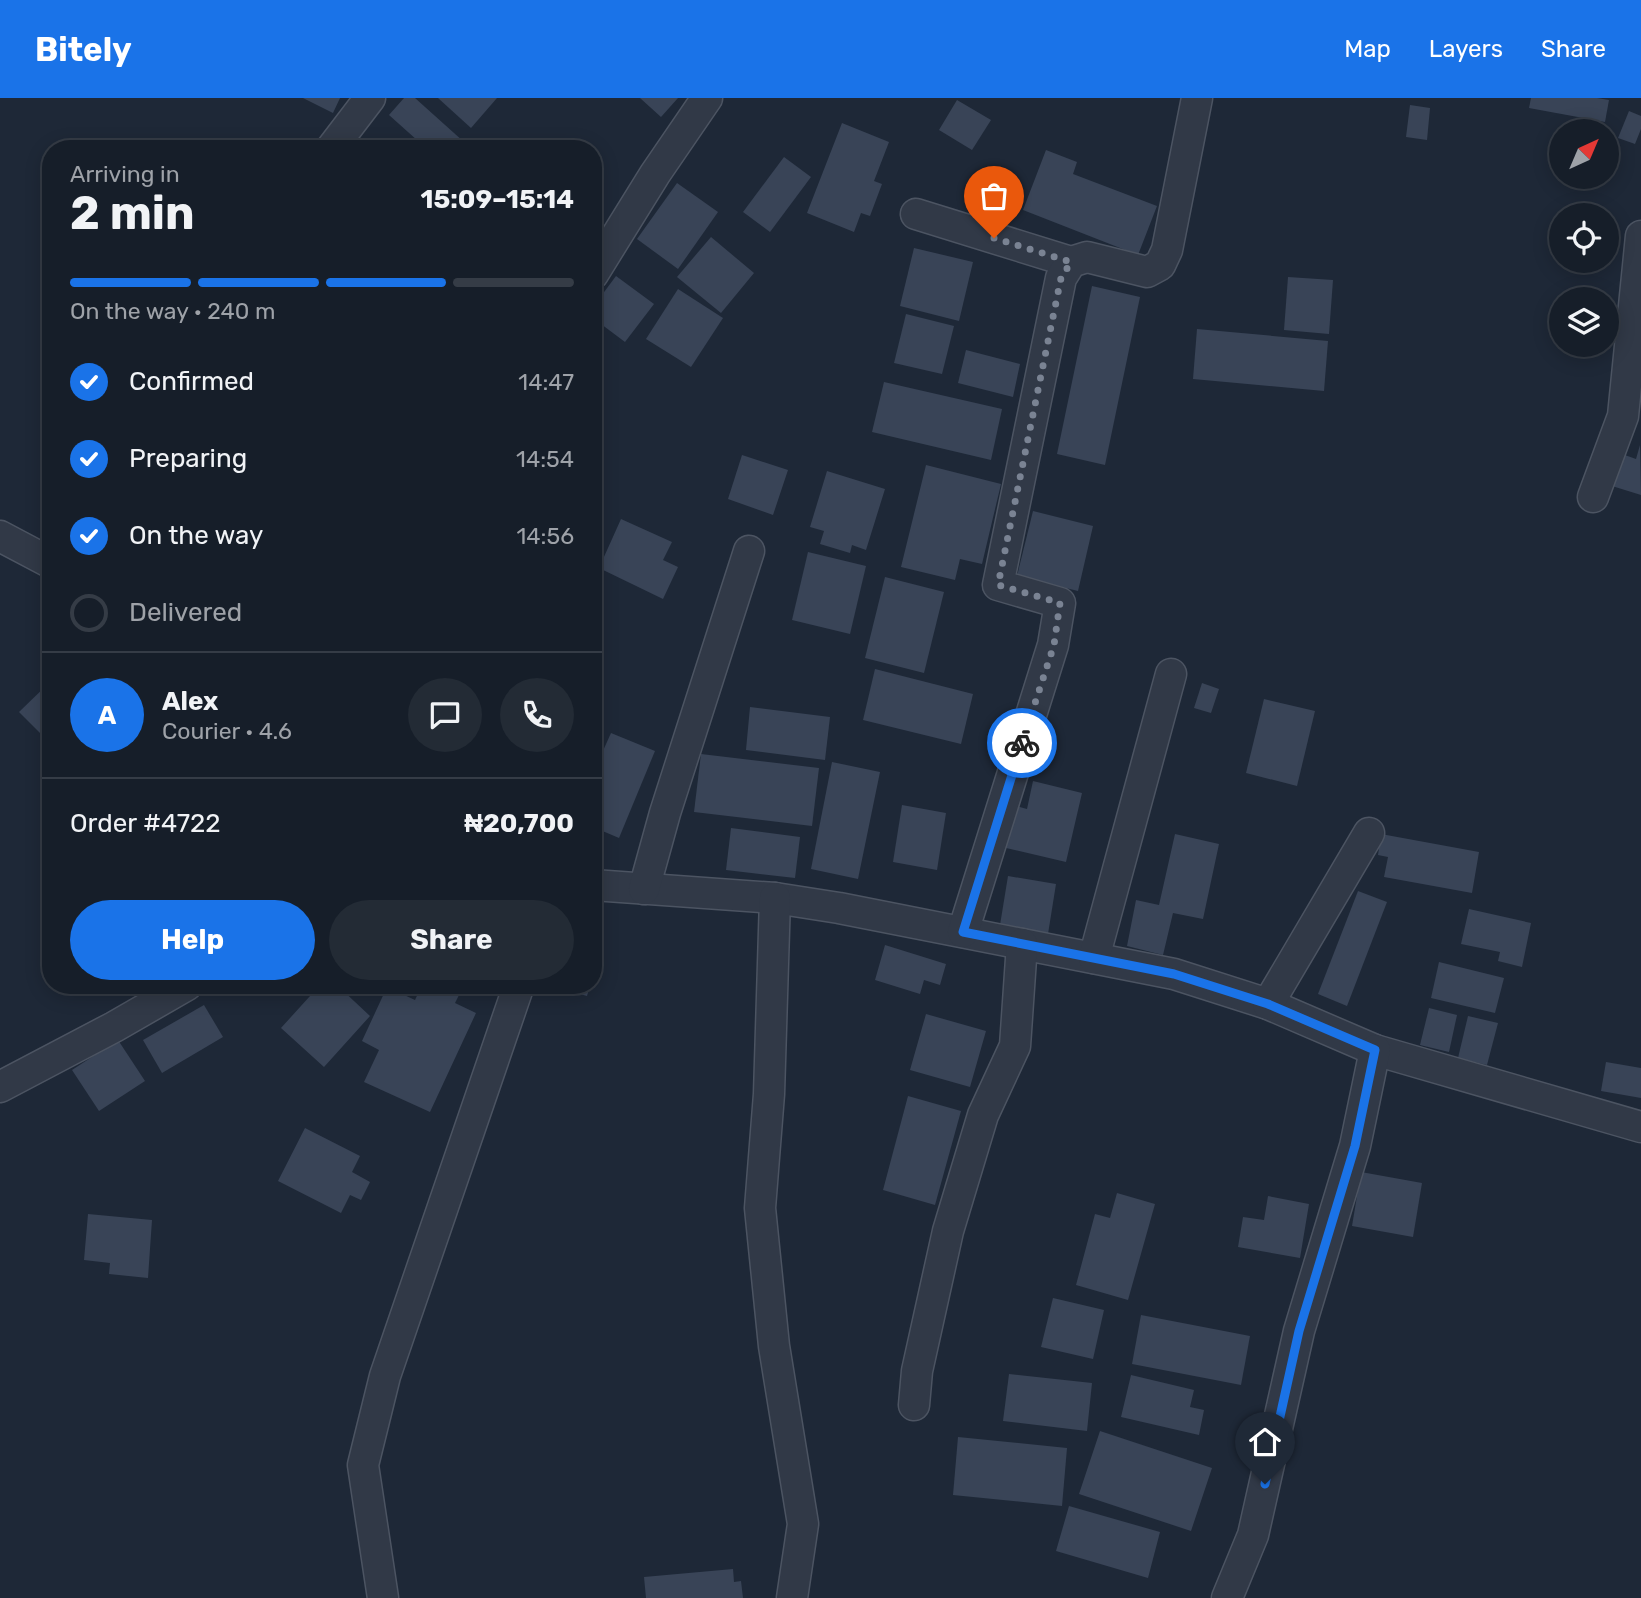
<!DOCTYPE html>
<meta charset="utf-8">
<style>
:root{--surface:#161e29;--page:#232b35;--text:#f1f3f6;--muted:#9ea2a8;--line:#353c46;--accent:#1a73e8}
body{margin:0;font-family:Rubik,sans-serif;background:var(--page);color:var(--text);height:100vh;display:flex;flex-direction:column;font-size:26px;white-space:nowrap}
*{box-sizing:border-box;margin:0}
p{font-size:23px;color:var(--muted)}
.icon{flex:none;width:38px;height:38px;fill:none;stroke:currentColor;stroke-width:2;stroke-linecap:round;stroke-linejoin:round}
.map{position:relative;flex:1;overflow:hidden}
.panel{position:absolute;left:42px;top:42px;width:560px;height:854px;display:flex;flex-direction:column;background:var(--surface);border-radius:28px;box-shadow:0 4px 18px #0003,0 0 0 2px var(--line)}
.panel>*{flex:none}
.needle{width:46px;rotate:44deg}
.fabs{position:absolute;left:1549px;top:21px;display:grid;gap:14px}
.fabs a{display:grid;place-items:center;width:70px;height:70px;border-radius:50%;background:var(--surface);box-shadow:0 4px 18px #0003,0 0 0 2px var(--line);font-size:35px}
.pin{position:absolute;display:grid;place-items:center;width:60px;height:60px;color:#fff;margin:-72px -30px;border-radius:50% 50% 50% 0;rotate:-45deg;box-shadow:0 0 7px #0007}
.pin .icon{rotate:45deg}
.courier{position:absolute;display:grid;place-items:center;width:70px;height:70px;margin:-35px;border:5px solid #1a73e8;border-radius:50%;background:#fff;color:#222;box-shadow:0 2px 9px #0007}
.overview em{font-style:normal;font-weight:700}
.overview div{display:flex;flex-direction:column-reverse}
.overview{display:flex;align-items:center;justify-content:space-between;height:119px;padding:0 28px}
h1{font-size:46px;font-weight:700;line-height:52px}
.bar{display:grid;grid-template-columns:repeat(4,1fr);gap:10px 7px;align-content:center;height:84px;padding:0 28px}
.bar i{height:9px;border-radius:5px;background:var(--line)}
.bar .active{background:var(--accent)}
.bar p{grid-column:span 4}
.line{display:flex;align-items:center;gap:18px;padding:0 28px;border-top:2px solid var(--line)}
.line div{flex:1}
.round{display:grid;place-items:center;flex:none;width:74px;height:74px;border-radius:37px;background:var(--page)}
ol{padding:0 28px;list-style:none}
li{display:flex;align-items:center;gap:21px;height:77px}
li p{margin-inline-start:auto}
li .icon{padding:7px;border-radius:50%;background:var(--accent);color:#fff;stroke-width:4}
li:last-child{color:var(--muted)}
li i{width:38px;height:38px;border:4px solid var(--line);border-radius:50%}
.button{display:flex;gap:14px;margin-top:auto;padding:14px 28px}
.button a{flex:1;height:80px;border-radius:42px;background:var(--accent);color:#fff;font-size:28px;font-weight:700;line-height:80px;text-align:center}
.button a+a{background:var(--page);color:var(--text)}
header{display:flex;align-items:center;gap:42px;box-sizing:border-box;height:98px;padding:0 35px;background:var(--accent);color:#fff}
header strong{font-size:33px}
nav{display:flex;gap:38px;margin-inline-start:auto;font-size:24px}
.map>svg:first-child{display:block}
</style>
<header>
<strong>Bitely</strong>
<nav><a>Map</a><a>Layers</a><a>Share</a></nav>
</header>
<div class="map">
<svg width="1641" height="1500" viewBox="0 0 1641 1500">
<rect width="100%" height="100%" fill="#1e2837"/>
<g fill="#394457">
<polygon points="303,0 340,0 333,15"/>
<polygon points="404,0 415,0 464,44 458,51 427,51 389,17"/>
<polygon points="438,0 497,0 471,30"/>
<polygon points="640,0 678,0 661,19"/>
<polygon points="1531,0 1597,0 1609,2 1605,24 1529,10"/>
<polygon points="957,2 991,22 972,52 939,32"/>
<polygon points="1410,7 1430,10 1427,42 1406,39"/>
<polygon points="1629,13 1641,18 1641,31 1635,46 1618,40"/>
<polygon points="842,25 889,44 874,83 882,86 870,118 861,115 854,134 807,115"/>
<polygon points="1046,52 1077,64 1073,76 1157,108 1138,157 1023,112"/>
<polygon points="784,59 811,79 770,134 743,114"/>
<polygon points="677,85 718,114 678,171 637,141"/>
<polygon points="711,139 754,175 721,215 677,179"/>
<polygon points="914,150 973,164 959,223 900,208"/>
<polygon points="616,178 654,206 625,244 593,220 593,209"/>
<polygon points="1288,179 1333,182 1329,236 1284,232"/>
<polygon points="1092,188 1140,199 1105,367 1057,356"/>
<polygon points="678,191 723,220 691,269 646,241"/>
<polygon points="906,216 954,228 942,276 894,265"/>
<polygon points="1197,231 1328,243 1324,293 1193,281"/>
<polygon points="966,252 1020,266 1013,299 958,285"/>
<polygon points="884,284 1002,311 991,362 872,334"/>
<polygon points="1640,347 1641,397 1612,388 1622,356 1636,361"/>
<polygon points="742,357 788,372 773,417 728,401"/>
<polygon points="926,367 1001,386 982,466 960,461 955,482 901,469"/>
<polygon points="827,373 885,391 866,452 852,447 850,455 820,446 824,433 810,429"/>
<polygon points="1033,413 1093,428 1078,493 1017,478"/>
<polygon points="621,421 672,444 663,462 678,469 663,501 599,470"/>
<polygon points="808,454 866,468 850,536 792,522"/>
<polygon points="885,479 944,494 924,575 865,560"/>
<polygon points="875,571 973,596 961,646 863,622"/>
<polygon points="51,583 51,646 19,614"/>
<polygon points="1202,585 1219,591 1211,615 1194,610"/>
<polygon points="1264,601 1315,613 1297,688 1246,675"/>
<polygon points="750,609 830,619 825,662 746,652"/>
<polygon points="611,635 655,653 619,740 593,729 593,675"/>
<polygon points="701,656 819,670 812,728 694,714"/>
<polygon points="832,664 880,674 858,781 811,771"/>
<polygon points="1033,683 1082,695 1066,764 1006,750 1016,708 1027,711"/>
<polygon points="902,707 946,715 937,772 893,764"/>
<polygon points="731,730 800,739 795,780 726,772"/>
<polygon points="1175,736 1219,746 1203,821 1173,815 1163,857 1127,848 1136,802 1159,807"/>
<polygon points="1381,736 1479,754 1472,795 1384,779 1388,759 1378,757"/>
<polygon points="1008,778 1056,786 1048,836 1000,827"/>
<polygon points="1358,793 1387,804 1347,908 1318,896"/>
<polygon points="1469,811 1531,825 1522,869 1498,863 1500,854 1461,846"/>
<polygon points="885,847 946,866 940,887 924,882 920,896 875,882"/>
<polygon points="1439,864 1504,880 1495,915 1431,900"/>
<polygon points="320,887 326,887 334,895 339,889 370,918 324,969 281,930"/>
<polygon points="422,887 464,887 455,905 476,915 430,1014 364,984 379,952 362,943 387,889 415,902"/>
<polygon points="547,887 590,887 587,898"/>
<polygon points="204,907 223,939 162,975 143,942"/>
<polygon points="1429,910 1457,917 1449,954 1420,947"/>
<polygon points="926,916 986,933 970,989 910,972"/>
<polygon points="1468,918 1498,925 1487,967 1458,960"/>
<polygon points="118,942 145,983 99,1013 72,972"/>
<polygon points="1606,964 1641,970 1641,1000 1601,993"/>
<polygon points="908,998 961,1013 935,1107 883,1092"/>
<polygon points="305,1030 360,1058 352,1074 370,1084 361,1102 350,1097 341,1115 278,1083"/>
<polygon points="1361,1074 1422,1085 1413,1139 1352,1128"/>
<polygon points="1117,1095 1155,1106 1128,1202 1076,1187 1095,1116 1110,1120"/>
<polygon points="1268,1098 1309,1106 1300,1160 1238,1149 1243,1119 1264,1122"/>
<polygon points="88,1116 152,1122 148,1180 109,1176 110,1165 84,1162"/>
<polygon points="1053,1200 1104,1212 1093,1261 1041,1249"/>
<polygon points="1141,1217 1250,1238 1241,1287 1132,1266"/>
<polygon points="1009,1276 1092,1285 1087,1333 1003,1323"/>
<polygon points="1131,1277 1194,1292 1190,1309 1204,1312 1199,1337 1121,1319"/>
<polygon points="1100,1333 1212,1370 1191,1433 1079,1396"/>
<polygon points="958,1339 1067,1350 1062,1408 953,1397"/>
<polygon points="1069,1408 1160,1434 1148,1480 1056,1453"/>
<polygon points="733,1471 734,1484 741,1483 743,1500 646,1500 644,1479"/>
</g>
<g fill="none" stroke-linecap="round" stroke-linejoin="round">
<defs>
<g id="minor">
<polyline points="331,51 370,0"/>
<polyline points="916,116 1071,164"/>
<polyline points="593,176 655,76 707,0"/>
<polyline points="1593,399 1623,318 1641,138"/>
<polyline points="0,438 51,465"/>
<polyline points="593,787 775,800 839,810 1174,876 1268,906 1375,952 1641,1029"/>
<polyline points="644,791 665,715 749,453"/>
<polyline points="775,800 769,996 760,1110 774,1248 803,1426 792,1500"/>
<polyline points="963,834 1053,547 1060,505 998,487 1061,180 1071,164 1087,159 1147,174 1160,167 1167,152 1197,0"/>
<polyline points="1094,860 1171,576"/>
<polyline points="1268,906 1369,735"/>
<polyline points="0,989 114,929 187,887"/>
<polyline points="914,1307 917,1273 948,1133 983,1017 1015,948 1022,846"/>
<polyline points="383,1500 363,1367 385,1278 519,887"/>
<polyline points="1227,1500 1253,1437 1299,1233 1355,1048 1375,952"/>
</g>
</defs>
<use href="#minor" stroke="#4c5462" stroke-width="33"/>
<use href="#minor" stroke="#313947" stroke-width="30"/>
</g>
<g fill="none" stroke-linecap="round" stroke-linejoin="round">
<polyline stroke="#7a8393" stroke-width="7" stroke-dasharray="0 12.6" points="994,140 1071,164 1061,180 998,487 1060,505 1054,547 1022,645"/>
<polyline stroke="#1a73e8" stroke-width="9" points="1022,645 963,834 1174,876 1268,906 1375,952 1355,1048 1299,1233 1265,1386"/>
</g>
</svg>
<div class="fabs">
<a><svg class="needle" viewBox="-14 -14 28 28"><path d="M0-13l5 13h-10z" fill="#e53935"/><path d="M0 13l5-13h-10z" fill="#9ea2a8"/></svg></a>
<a><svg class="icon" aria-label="locate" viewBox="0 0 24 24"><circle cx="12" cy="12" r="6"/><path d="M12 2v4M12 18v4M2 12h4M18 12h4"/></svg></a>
<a><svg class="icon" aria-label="layers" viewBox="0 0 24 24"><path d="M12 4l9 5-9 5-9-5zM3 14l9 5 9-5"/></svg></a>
</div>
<div class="pin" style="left:994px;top:140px;background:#ea580c"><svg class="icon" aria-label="bag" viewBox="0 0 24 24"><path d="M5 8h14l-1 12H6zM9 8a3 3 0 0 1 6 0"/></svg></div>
<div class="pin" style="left:1265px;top:1386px;background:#1f2937"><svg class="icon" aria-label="home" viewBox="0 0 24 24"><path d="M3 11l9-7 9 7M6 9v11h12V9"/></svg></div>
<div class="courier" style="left:1022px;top:645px"><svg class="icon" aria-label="bike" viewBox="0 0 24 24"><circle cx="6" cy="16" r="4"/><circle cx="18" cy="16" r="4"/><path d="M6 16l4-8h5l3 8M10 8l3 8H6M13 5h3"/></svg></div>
<section class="panel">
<div class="overview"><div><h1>2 min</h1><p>Arriving in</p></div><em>15:09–15:14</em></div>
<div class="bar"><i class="active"></i><i class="active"></i><i class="active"></i><i></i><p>On the way · 240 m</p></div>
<ol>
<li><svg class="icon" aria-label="check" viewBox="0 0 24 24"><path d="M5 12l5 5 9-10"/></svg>Confirmed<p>14:47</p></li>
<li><svg class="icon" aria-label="check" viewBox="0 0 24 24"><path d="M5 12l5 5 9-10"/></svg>Preparing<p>14:54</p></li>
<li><svg class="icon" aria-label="check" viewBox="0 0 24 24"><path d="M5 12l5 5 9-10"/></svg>On the way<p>14:56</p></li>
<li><i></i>Delivered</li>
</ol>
<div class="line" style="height:126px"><b class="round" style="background:var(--accent);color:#fff">A</b><div><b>Alex</b><p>Courier · 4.6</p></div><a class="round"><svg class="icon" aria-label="chat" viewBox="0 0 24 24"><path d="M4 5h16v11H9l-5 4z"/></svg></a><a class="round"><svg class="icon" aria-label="phone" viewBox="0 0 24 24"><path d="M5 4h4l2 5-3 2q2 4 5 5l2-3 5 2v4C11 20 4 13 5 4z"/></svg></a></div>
<div class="line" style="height:91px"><div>Order #4722</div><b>₦20,700</b></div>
<div class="button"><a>Help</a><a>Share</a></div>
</section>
</div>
